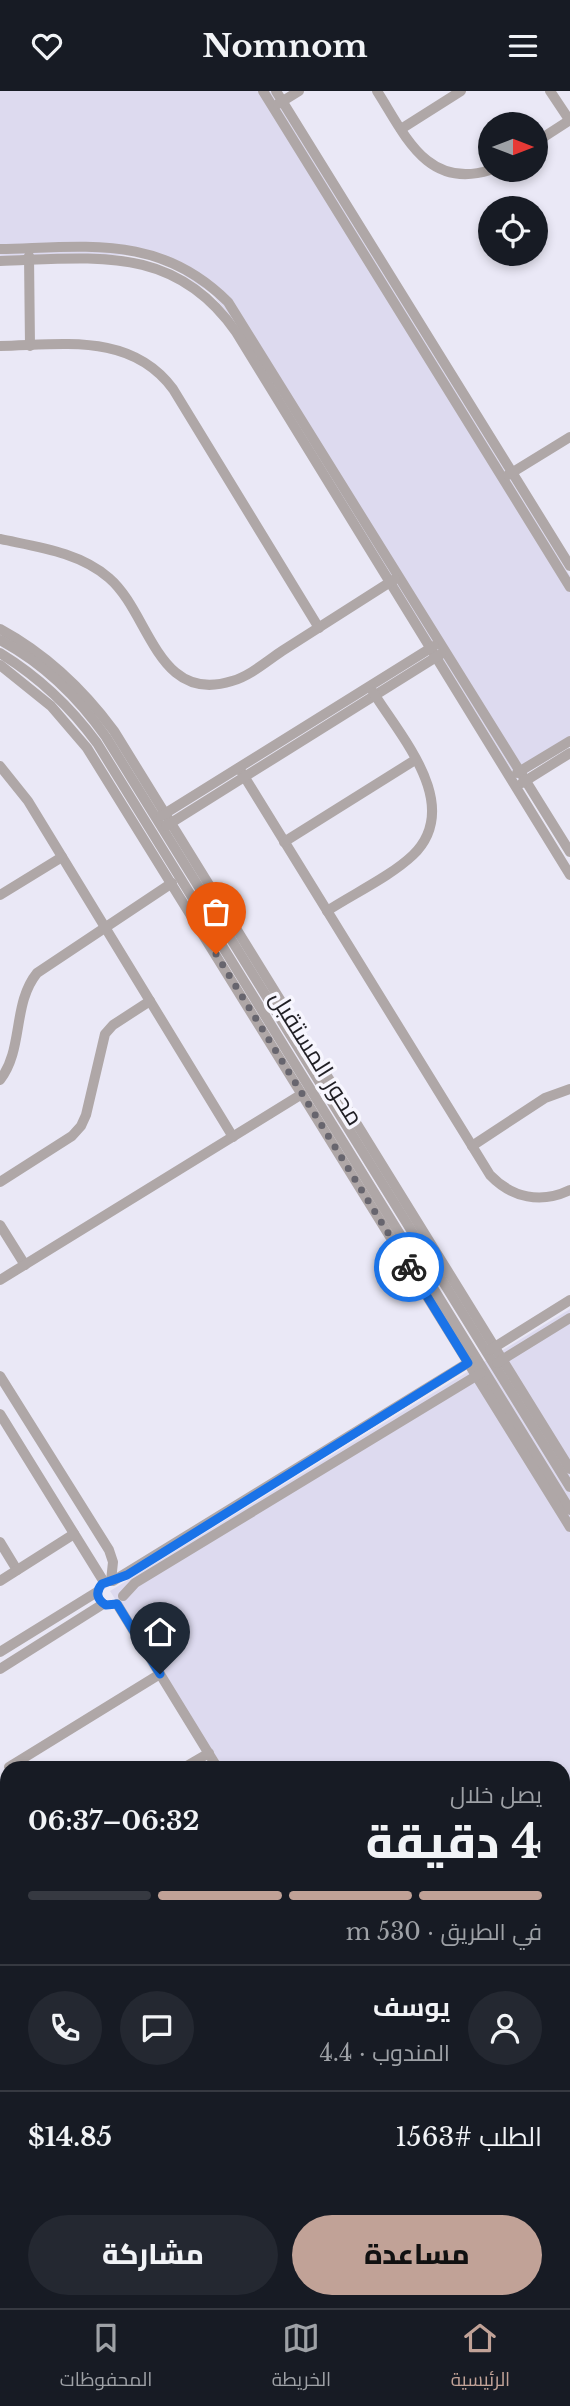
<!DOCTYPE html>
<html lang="ar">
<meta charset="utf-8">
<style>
:root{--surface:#171b24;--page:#242831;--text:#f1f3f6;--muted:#9ea1a6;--line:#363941;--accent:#c1a297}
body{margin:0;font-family:"Libre Baskerville",Cairo,serif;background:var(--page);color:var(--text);direction:rtl;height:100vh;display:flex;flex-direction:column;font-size:26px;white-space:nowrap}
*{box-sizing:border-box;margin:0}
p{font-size:23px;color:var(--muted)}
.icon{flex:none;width:38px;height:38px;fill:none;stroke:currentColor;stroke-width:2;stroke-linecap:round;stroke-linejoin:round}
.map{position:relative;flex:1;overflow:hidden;direction:ltr}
.side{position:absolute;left:0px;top:1670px;width:570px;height:548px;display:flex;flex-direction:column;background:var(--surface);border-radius:21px 21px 0 0;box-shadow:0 4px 10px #0003;direction:rtl}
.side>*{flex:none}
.needle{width:46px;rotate:90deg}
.tools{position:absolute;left:478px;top:21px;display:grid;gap:14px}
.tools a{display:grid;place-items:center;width:70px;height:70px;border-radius:50%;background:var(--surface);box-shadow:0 4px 10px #0003;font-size:35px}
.pin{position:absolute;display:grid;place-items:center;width:60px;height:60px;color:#fff;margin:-72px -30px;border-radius:50% 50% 50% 0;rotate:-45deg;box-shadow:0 0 7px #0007}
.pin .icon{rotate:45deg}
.courier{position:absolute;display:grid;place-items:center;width:70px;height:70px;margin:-35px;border:5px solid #1a73e8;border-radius:50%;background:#fff;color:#222;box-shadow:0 2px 9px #0007}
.overview em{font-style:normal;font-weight:800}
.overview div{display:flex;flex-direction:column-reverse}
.overview{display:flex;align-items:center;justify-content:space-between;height:119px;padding:0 28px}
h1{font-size:46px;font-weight:800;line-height:52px}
.bar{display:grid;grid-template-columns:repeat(4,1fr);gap:10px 7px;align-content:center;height:84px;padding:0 28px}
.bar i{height:9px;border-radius:5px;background:var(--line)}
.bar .current{background:var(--accent)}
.bar p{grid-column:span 4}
.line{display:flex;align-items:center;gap:18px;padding:0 28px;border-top:2px solid var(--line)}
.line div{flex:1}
.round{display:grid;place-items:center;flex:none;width:74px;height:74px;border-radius:37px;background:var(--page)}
.action{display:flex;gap:14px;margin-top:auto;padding:14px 28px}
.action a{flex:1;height:80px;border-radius:42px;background:var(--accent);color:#111;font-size:28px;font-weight:800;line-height:80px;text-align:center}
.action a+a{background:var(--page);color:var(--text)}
header{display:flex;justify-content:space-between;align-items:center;height:91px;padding:0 28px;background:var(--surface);font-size:32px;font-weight:800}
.dock{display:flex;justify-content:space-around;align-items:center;height:98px;border-top:2px solid var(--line);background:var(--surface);font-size:19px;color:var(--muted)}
.dock a{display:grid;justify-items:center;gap:4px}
.dock .current{color:var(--accent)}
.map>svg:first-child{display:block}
</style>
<header><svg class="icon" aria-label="menu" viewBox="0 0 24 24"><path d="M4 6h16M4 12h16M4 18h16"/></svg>Nomnom<svg class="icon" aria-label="heart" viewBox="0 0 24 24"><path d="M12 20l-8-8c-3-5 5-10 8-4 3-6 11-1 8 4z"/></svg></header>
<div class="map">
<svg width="570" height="2217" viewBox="0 0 570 2217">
<rect width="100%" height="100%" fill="#eae8f6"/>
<g fill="#dddaef">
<polygon points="0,0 270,0 570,485 570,655 517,688 238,235 212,203 169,174 133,164 0,165"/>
<polygon points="570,1218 570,2217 555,2217 551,2210 564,2210 564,1676 221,1676 110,1500"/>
<polygon points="171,2210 349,2210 345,2217 167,2217"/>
</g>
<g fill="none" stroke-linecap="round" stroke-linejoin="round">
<g stroke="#afa7a7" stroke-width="10">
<polyline points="263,0 570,496"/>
<polyline points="276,0 570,475"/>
<path d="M 377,0 C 405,44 427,99 490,79"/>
<polyline points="550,0 570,30"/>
<polyline points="278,13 299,0"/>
<polyline points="401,38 461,0"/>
<polyline points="536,51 570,29"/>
<path d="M 0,158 C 88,156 160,143 228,211 L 570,761"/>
<polyline points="29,165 30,255"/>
<path d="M 0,170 C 94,167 175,153 236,241 L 570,784"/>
<path d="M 0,255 C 62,254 131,241 173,298 L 319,537"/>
<polyline points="508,384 570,346"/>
<path d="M 0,448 C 37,456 79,461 109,487 C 150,522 157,614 232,590 C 250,585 267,570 282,560 C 320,536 357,512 395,488"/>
<path d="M 0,538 C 46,563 83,598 114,640 L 570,1378"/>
<path d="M 0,549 C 43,572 78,606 106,646 L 570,1396"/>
<path d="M 0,562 C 39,586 70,615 97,652 L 570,1419"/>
<polyline points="0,574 51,615 87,657 570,1436"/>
<polyline points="0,675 28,710 233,1046"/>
<path d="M 239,677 L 490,1084 C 512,1107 541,1113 570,1099"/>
<polyline points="517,682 570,650"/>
<polyline points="522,692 570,662"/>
<polyline points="161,725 434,555"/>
<polyline points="166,735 441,563"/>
<polyline points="284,751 415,669"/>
<polyline points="0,804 62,766"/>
<path d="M 327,820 C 353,803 391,785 413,764 C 464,714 400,645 373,601"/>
<path d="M 0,989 C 24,958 12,913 37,882 L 172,792"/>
<polyline points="472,1055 545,1007 570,998"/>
<polyline points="0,1091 72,1045 81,1035 86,1024 105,943 113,934 150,910"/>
<polyline points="0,1134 25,1174"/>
<polyline points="0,1189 302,1003"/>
<polyline points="490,1259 570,1209"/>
<polyline points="497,1272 570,1227"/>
<polyline points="0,1285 109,1459 113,1471 111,1490"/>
<polyline points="0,1323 104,1491"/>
<polyline points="0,1451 17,1479"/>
<polyline points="0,1490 74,1443"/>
<polyline points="113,1490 471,1270"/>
<polyline points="123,1505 135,1492 481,1282"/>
<polyline points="117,1513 217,1676"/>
<polyline points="0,1561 97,1501"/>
<polyline points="0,1578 103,1513"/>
<polyline points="9,1676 160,1583"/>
<polyline points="185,1676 209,1662"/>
<polyline points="0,1790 7,1785"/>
<polyline points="0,1852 7,1863"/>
<polyline points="0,2114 7,2118"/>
<polyline points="547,2210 551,2217"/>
<polyline points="41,2217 48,2210"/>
<polyline points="158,2217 162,2210"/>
<polyline points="173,2217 177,2210"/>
<polyline points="356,2217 360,2210"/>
<polyline points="472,2217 483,2210"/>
</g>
</g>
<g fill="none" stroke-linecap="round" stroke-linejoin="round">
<polyline stroke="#67656e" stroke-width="7" stroke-dasharray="0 12.6" points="216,863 409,1176"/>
<path stroke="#1a73e8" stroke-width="9" d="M 160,1583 L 117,1513 L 106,1514 C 97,1509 95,1501 102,1493 L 127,1484 L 468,1272 L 409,1176"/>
</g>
<g text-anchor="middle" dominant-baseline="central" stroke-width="7" stroke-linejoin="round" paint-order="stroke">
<g font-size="24" fill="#201f24" stroke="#f7f6fe">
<text transform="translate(317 967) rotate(58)">محور المستقبل</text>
</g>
</g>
</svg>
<div class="tools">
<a><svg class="needle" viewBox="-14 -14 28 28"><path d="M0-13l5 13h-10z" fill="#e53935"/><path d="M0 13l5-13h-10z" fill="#9ea1a6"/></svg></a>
<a><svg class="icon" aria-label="locate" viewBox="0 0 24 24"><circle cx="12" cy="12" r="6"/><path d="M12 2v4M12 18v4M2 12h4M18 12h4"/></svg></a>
</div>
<div class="pin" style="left:216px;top:863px;background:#ea580c"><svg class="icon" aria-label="bag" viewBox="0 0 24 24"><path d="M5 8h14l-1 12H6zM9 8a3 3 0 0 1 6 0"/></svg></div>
<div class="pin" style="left:160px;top:1583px;background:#1f2937"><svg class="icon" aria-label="home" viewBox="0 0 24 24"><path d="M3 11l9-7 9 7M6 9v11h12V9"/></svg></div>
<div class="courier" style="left:409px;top:1176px"><svg class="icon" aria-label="bike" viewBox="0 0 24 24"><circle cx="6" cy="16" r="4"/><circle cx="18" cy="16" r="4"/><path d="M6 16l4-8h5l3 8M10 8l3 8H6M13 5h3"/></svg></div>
<section class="side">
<div class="overview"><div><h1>4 دقيقة</h1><p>يصل خلال</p></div><em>06:32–06:37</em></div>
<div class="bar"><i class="current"></i><i class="current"></i><i class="current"></i><i></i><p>في الطريق · 530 m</p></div>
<div class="line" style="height:126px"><a class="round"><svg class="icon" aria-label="person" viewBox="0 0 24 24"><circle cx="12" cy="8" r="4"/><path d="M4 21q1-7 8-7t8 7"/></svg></a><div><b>يوسف</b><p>المندوب · 4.4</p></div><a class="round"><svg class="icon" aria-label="chat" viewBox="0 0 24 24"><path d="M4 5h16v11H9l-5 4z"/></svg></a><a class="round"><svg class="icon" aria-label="phone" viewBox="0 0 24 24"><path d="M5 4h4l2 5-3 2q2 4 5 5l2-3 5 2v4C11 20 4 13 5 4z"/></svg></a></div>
<div class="line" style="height:91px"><div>الطلب #1563</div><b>$14.85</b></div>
<div class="action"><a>مساعدة</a><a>مشاركة</a></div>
</section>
</div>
<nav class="dock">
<a class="current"><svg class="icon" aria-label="home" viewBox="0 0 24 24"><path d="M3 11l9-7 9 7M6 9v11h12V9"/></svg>الرئيسية</a>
<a><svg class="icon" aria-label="map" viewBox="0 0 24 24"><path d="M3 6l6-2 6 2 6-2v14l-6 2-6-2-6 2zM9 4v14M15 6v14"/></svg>الخريطة</a>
<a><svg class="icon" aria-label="saved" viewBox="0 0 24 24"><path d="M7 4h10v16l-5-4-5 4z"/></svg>المحفوظات</a>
</nav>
